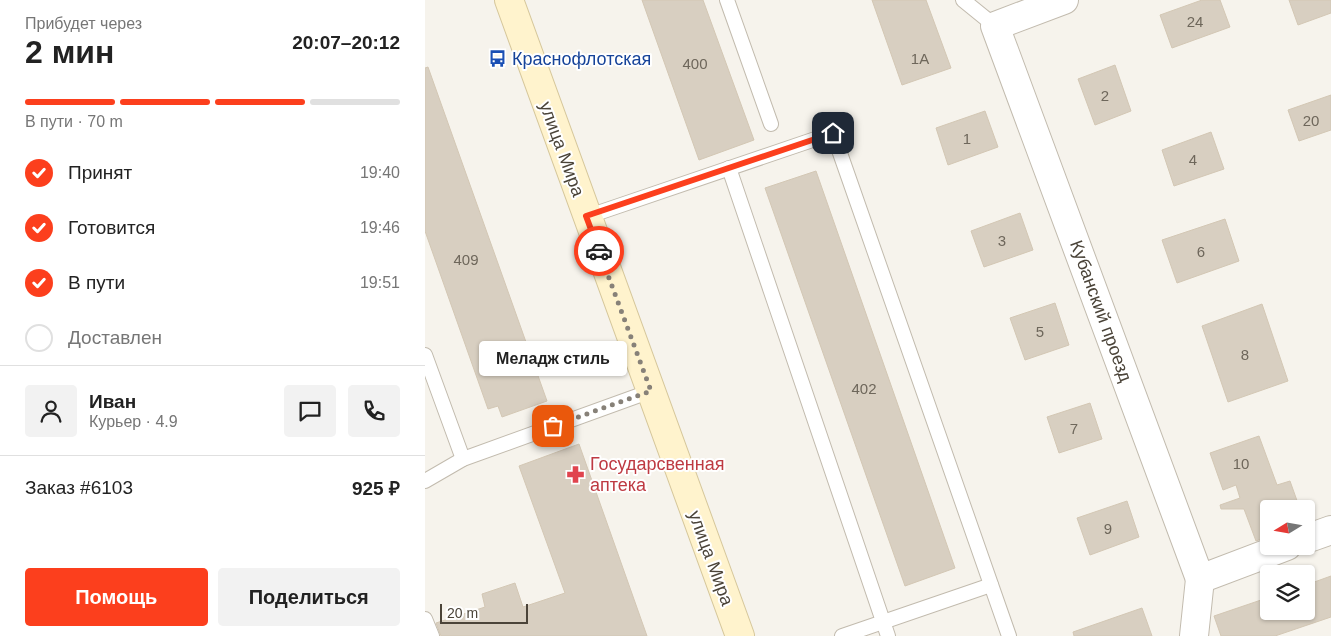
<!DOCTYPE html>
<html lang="ru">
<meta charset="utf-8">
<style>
:root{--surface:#fff;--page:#f2f2f2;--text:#222;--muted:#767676;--line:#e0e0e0;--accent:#fc3f1d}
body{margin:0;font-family:Arial,sans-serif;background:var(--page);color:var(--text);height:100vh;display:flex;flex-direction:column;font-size:19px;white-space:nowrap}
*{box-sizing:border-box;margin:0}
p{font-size:16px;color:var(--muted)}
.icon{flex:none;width:28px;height:28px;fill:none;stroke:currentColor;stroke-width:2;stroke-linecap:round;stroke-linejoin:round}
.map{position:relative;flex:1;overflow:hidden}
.drawer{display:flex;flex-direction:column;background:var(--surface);width:425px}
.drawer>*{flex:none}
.needle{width:32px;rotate:259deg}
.controls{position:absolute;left:835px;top:500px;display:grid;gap:10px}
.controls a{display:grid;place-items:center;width:55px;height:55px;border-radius:5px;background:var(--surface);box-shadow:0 1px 4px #0004;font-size:25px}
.scale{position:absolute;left:15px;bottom:12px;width:88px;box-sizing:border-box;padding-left:5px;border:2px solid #4b4439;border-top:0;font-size:14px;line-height:18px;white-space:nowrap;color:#4b4439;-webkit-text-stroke:4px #fff;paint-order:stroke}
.pin{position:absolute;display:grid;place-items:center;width:42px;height:42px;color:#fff;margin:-21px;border-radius:10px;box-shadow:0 2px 8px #0006}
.courier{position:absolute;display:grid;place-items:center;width:50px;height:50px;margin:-25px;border:4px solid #fc3f1d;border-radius:50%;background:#fff;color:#222;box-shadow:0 1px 6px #0007}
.bubble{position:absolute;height:35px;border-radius:5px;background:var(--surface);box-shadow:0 1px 4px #0004;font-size:16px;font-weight:700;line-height:35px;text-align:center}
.head em{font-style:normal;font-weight:700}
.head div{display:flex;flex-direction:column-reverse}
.head{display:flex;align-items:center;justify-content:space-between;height:85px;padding:0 25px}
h1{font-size:32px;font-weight:700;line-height:38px}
.bar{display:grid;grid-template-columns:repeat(4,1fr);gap:8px 5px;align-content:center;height:60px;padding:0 25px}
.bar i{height:6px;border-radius:4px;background:var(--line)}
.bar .current{background:var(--accent)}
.bar p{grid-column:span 4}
.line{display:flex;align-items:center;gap:12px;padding:0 25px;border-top:1px solid var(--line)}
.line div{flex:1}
.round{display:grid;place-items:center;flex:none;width:52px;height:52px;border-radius:5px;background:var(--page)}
ol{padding:0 25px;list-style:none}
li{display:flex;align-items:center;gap:15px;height:55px}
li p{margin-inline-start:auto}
li .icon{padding:5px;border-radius:50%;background:var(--accent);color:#fff;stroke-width:4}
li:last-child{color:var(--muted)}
li i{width:28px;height:28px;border:2px solid var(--line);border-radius:50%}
.action{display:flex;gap:10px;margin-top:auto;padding:10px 25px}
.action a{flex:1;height:58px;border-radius:5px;background:var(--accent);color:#fff;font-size:20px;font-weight:700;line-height:58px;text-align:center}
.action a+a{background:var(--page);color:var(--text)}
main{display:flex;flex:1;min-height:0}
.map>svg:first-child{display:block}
</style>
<main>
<section class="drawer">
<div class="head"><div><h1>2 мин</h1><p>Прибудет через</p></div><em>20:07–20:12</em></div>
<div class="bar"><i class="current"></i><i class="current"></i><i class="current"></i><i></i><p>В пути · 70 m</p></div>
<ol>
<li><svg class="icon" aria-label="check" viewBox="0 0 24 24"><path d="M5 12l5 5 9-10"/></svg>Принят<p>19:40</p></li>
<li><svg class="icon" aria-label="check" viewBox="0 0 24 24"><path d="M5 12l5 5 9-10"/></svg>Готовится<p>19:46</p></li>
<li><svg class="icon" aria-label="check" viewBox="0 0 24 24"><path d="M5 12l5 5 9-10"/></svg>В пути<p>19:51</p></li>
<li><i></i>Доставлен</li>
</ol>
<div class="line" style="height:90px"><a class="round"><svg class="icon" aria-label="person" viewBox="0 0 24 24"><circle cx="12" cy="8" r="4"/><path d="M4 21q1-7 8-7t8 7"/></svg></a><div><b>Иван</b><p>Курьер · 4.9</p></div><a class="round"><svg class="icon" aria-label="chat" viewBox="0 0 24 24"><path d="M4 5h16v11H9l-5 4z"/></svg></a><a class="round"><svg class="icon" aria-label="phone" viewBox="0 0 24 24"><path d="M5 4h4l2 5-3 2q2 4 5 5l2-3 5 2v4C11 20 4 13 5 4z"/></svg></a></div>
<div class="line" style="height:65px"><div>Заказ #6103</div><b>925 ₽</b></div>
<div class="action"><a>Помощь</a><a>Поделиться</a></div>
</section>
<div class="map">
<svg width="906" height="636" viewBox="0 0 906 636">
<rect width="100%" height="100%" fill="#f6f3ec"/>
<g fill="#d8cfc1" stroke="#d3c7b4">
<polygon points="217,0 278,0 329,140 274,160"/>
<polygon points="447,0 501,0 526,68 477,85"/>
<polygon points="777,0 795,0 805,27 747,48 735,15"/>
<polygon points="864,0 906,0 906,13 873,25"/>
<polygon points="690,65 706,111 670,125 653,79"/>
<polygon points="3,67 122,401 77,417 73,406 63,409 0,231 0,68"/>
<polygon points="906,95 906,130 874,141 863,110"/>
<polygon points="560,111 573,147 523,165 511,128"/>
<polygon points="786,132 799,169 749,186 737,150"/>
<polygon points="391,171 530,568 480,586 340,188"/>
<polygon points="595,213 608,250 559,267 546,231"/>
<polygon points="800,219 814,261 752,283 737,240"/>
<polygon points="630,303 644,345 600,360 585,318"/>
<polygon points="837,304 863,381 803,402 777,326"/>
<polygon points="665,403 677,439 634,453 622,417"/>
<polygon points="834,436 852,485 865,481 875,509 844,509 844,536 831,541 819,509 796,509 795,505 815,498 811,485 798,490 785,453"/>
<polygon points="154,444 222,636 16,636 11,623 60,607 57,594 90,583 98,607 140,593 94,466"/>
<polygon points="702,501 714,537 665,555 652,518"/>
<polygon points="906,576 906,617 850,636 796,636 789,616 839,599 843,611 881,611 881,585"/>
<polygon points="717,608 727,636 649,636 648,632"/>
</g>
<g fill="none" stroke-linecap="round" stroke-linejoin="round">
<defs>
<g id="service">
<polyline points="302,0 346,124"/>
<polyline points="538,0 570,26"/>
<polyline points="304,168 463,636"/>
<polyline points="161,217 408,133 584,636"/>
<polyline points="0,355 38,459"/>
<polyline points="0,481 38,459 226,391"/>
<polyline points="0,619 7,636"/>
<polyline points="417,636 566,585"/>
</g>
<g id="minor">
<polyline points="639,0 570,26 775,579 862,546"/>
<polyline points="881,539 906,530"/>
<polyline points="769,636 775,579"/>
</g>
<polyline id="secondary" points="84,0 315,636"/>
</defs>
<use href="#service" stroke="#c2bbae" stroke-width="16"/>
<use href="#minor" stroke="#c2bbae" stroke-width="30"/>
<use href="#secondary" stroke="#d6c79b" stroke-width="30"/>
<use href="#service" stroke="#fff" stroke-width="14"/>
<use href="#minor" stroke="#fff" stroke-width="28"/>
<use href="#secondary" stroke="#fff3cd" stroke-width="28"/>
</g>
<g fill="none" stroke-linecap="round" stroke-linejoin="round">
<polyline stroke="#878178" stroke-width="5" stroke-dasharray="0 9" points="128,426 226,391 174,251"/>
<polyline stroke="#fc3f1d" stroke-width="6" points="174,251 161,216 408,133"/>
</g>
<defs>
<symbol id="bus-bare" viewBox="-9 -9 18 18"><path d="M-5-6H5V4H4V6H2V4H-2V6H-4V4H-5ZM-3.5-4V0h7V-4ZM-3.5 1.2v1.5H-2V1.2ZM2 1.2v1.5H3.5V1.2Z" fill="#1a4fb4" stroke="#fff" stroke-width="2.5" paint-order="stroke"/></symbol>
<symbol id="pharmacy-bare" viewBox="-9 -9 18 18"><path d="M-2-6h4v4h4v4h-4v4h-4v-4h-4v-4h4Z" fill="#e0444e" stroke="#fff" stroke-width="2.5" paint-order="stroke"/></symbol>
</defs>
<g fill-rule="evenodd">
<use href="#bus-bare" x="60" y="46" width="25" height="25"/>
<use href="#pharmacy-bare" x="138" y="462" width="25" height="25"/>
</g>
<g text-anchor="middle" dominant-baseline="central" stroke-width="4" stroke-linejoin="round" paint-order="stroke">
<g font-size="15" fill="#6e675b">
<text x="770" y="21">24</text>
<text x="495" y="58">1А</text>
<text x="270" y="63">400</text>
<text x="680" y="95">2</text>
<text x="886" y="120">20</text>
<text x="542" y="138">1</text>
<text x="768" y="159">4</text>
<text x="577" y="240">3</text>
<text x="776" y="251">6</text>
<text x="41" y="259">409</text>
<text x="615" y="331">5</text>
<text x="820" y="354">8</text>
<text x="439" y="388">402</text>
<text x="649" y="428">7</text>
<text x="816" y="463">10</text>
<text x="683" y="528">9</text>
</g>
<g font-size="18" fill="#164399" stroke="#fff" text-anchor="start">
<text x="87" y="59">Краснофлотская</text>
</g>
<g font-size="18" fill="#4b4439" stroke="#fff">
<text transform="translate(137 149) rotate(70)">улица Мира</text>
<text transform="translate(676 311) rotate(70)">Кубанский проезд</text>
<text transform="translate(286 558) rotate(70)">улица Мира</text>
</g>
<g font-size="18" fill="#be3a42" stroke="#fff" text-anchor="start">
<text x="165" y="464">Государсвенная<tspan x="165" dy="21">аптека</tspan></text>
</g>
</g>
</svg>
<div class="controls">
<a><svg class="needle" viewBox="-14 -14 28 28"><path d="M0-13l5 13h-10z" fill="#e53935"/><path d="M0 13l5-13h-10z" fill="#767676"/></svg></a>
<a><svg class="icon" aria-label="layers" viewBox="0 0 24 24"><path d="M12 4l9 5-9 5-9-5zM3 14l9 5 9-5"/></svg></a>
</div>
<div class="scale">20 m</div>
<div class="pin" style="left:128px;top:426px;background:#ea580c"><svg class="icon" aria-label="bag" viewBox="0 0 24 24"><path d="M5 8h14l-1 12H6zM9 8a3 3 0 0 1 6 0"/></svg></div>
<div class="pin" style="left:408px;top:133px;background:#1f2937"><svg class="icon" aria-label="home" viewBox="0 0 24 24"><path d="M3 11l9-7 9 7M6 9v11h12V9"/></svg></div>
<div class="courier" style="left:174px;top:251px"><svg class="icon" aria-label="car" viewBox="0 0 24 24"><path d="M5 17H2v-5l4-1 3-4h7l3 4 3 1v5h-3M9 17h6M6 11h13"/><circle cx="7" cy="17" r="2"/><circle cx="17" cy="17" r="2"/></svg></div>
<div class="bubble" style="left:54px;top:341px;width:148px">Меладж стиль</div>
</div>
</main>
